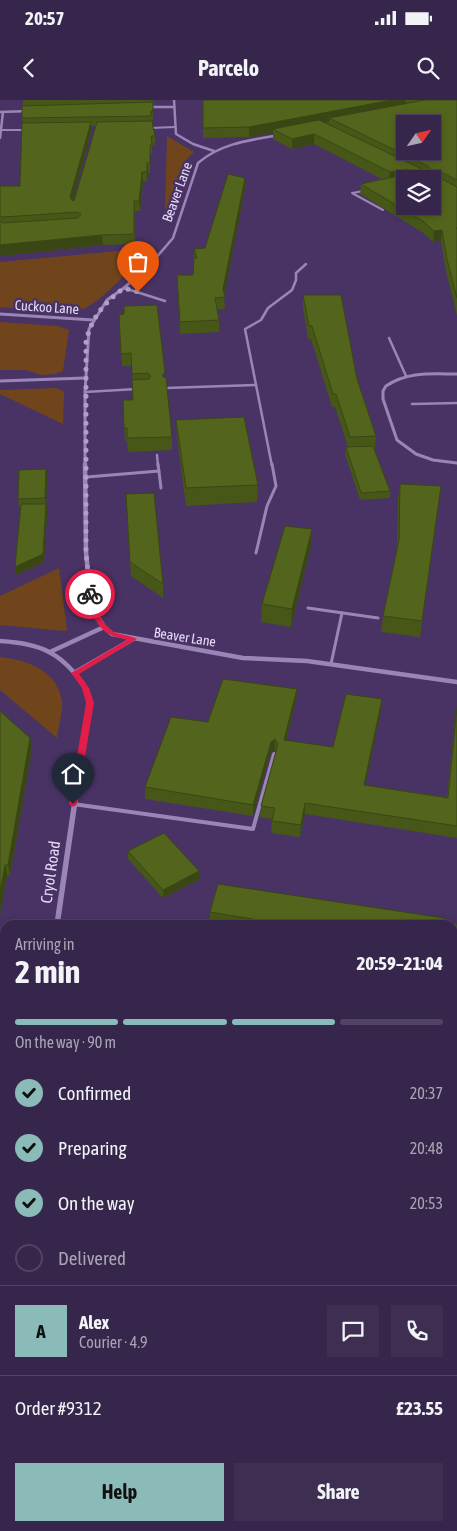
<!DOCTYPE html>
<meta charset="utf-8">
<style>
:root{--surface:#36264b;--page:#3d2e52;--text:#f1f3f6;--muted:#aaa5b5;--line:#504363;--accent:#8bbbb9}
body{margin:0;font-family:"Asap Condensed",sans-serif;background:var(--page);color:var(--text);height:100vh;display:flex;flex-direction:column;font-size:19px;white-space:nowrap}
*{box-sizing:border-box;margin:0}
p{font-size:16px;color:var(--muted)}
.icon{flex:none;width:28px;height:28px;fill:none;stroke:currentColor;stroke-width:2;stroke-linecap:round;stroke-linejoin:round}
.map{position:relative;flex:1;overflow:hidden}
.details{position:absolute;left:0px;top:820px;width:458px;height:611px;display:flex;flex-direction:column;background:var(--surface);border-radius:15px 15px 0 0;box-shadow:0 2px 8px #0003,0 0 0 1px var(--line)}
.details>*{flex:none}
.needle{width:32px;rotate:56deg}
.fabs{position:absolute;left:396px;top:15px;display:grid;gap:10px}
.fabs a{display:grid;place-items:center;width:45px;height:45px;border-radius:0px;background:var(--surface);box-shadow:0 2px 8px #0003,0 0 0 1px var(--line);font-size:25px}
.pin{position:absolute;display:grid;place-items:center;width:42px;height:42px;color:#fff;margin:-51px -21px;border-radius:50% 50% 50% 0;rotate:-45deg;box-shadow:0 0 5px #0007}
.pin .icon{rotate:45deg}
.courier{position:absolute;display:grid;place-items:center;width:50px;height:50px;margin:-25px;border:4px solid #e11d48;border-radius:50%;background:#fff;color:#222;box-shadow:0 1px 6px #0007}
.summary em{font-style:normal;font-weight:700}
.summary div{display:flex;flex-direction:column-reverse}
.summary{display:flex;align-items:center;justify-content:space-between;height:85px;padding:0 15px}
h1{font-size:32px;font-weight:700;line-height:38px}
.bar{display:grid;grid-template-columns:repeat(4,1fr);gap:8px 5px;align-content:center;height:60px;padding:0 15px}
.bar i{height:6px;border-radius:4px;background:var(--line)}
.bar .active{background:var(--accent)}
.bar p{grid-column:span 4}
.line{display:flex;align-items:center;gap:12px;padding:0 15px;border-top:1px solid var(--line)}
.line div{flex:1}
.round{display:grid;place-items:center;flex:none;width:52px;height:52px;border-radius:0px;background:var(--page)}
ol{padding:0 15px;list-style:none}
li{display:flex;align-items:center;gap:15px;height:55px}
li p{margin-inline-start:auto}
li .icon{padding:5px;border-radius:50%;background:var(--accent);color:#111;stroke-width:4}
li:last-child{color:var(--muted)}
li i{width:28px;height:28px;border:2px solid var(--line);border-radius:50%}
.button{display:flex;gap:10px;margin-top:auto;padding:10px 15px}
.button a{flex:1;height:58px;border-radius:0px;background:var(--accent);color:#111;font-size:20px;font-weight:700;line-height:58px;text-align:center}
.button a+a{background:var(--page);color:var(--text)}
.status{display:flex;justify-content:space-between;align-items:center;height:35px;padding:0 25px;background:var(--surface);direction:ltr}
.status svg{height:14px;fill:currentColor}
header{display:flex;justify-content:space-between;align-items:center;height:65px;padding:0 15px;background:var(--surface);font-size:22px;font-weight:700}
.map>svg:first-child{display:block}
</style>
<div class="status"><b>20:57</b><svg viewBox="0 0 49 12"><path d="M0 12V9h3v3zM5 12V6h3v6zM10 12V3h3v9zM15 12V0h3v12zM26 1h20v11H26zM47 4h2v5h-2z"/></svg></div>
<header><svg class="icon" aria-label="back" viewBox="0 0 24 24"><path d="M15 5l-7 7 7 7"/></svg>Parcelo<svg class="icon" aria-label="search" viewBox="0 0 24 24"><circle cx="10" cy="10" r="6"/><path d="M15 15l6 6"/></svg></header>
<div class="map">
<svg width="457" height="1431" viewBox="0 0 457 1431">
<rect width="100%" height="100%" fill="#483364"/>
<g fill="#70451b">
<polygon points="167,36 194,52 184,62 168,110 165,109"/>
<path d="M 151,148 C 133,165 106,198 85,208 C 68,216 20,208 0,207 L 0,162 Z"/>
<polygon points="0,222 57,226 69,230 63,271 55,274 41,275 26,270 0,270"/>
<polygon points="57,288 64,292 63,324 0,294 0,290"/>
<polygon points="59,468 67,530 64,531 0,525 0,496"/>
<path d="M 0,557 C 27,560 58,570 62,602 C 63,613 58,627 57,638 L 0,590 Z"/>
<polygon points="2,912 5,982 0,988 0,914"/>
<polygon points="457,1108 457,1431 386,1431 385,1426 452,1426 452,1109"/>
</g>
<g fill="none" stroke-linecap="round" stroke-linejoin="round">
<g stroke="#9986b7" stroke-width="2">
<polyline points="150,28 175,27"/>
<polyline points="1,30 26,30"/>
<polyline points="363,91 352,93 383,110"/>
</g>
<g stroke="#9986b7" stroke-width="2.5">
<polyline points="124,188 165,201"/>
<polyline points="389,238 406,276"/>
<polyline points="166,288 255,285"/>
<polyline points="85,292 137,289"/>
<polyline points="412,304 457,303"/>
<polyline points="157,355 158,366"/>
<polyline points="272,366 245,229 261,220 268,208 292,190 296,180 296,173 306,164"/>
</g>
<g stroke="#9986b7" stroke-width="3">
<polyline points="158,364 161,388"/>
<polyline points="87,377 159,371"/>
<polyline points="256,453 267,406 276,386 272,364"/>
<polyline points="308,508 378,518"/>
<polyline points="331,564 342,513"/>
</g>
<polyline stroke="#9986b7" stroke-width="4" points="73,704 253,729 274,654"/>
<g stroke="#9986b7" stroke-width="2.5">
<polyline points="174,0 176,34 193,44 214,51"/>
<polyline points="147,7 174,7"/>
<polyline points="0,12 29,11"/>
<polyline points="0,38 3,12"/>
<path d="M 155,159 L 173,138 L 198,63 C 221,43 251,40 280,35"/>
</g>
<g stroke="#9986b7" stroke-width="3">
<polyline points="0,214 93,220"/>
<path d="M 457,274 C 432,274 408,271 386,286 L 383,291 L 383,299 L 397,340 L 416,354 L 433,360 L 457,363"/>
<polyline points="0,281 85,278"/>
<polyline points="85,366 85,292 89,229 107,200 124,188 156,158"/>
</g>
<g stroke="#9986b7" stroke-width="4.5">
<polyline points="85,364 86,452 91,505 104,527 112,534 243,558 307,561 457,582"/>
<path d="M 0,541 C 16,542 35,544 49,552 C 65,560 89,585 90,602 C 91,612 86,624 85,633"/>
<polyline points="50,552 104,527"/>
<polyline points="74,573 133,539"/>
</g>
<g stroke="#9986b7" stroke-width="5.5">
<polyline points="57,825 85,632"/>
<polyline points="452,918 457,918"/>
</g>
<g stroke="#9986b7" stroke-width="7">
<polyline points="0,1020 5,1020"/>
<polyline points="49,1426 49,1431"/>
</g>
</g>
<g fill="#475718" fill-rule="evenodd">
<path d="M 23,0 L 153,0 L 153,20 L 151,20 L 152,21 L 155,36 L 155,45 L 152,45 L 152,54 L 150,54 L 150,73 L 148,73 L 147,81 L 143,81 L 140,111 L 134,111 L 135,144 L 103,145 L 0,156 L 0,86 L 20,86 L 23,23 L 22,18 L 23,6 ZM 91,26 L 96,26 L 74,101 L 73,100 L 91,31 Z"/>
<polygon points="203,0 457,0 457,216 446,171 441,141 433,142 422,132 360,94 361,84 382,79 314,44 292,49 273,39 273,33 249,37 203,38"/>
<polygon points="245,78 245,88 224,195 225,209 217,210 219,220 219,232 180,234 177,175 193,175 194,149 205,148"/>
<polygon points="303,195 357,279 376,336 375,349 374,349 390,391 390,398 360,400 345,354 346,347 348,347 335,307 332,307 311,239 308,239 303,207"/>
<polygon points="119,215 165,278 172,337 172,350 128,352 127,341 125,341 123,300 133,300 132,266 122,266"/>
<polygon points="176,320 258,385 257,402 186,406 177,337"/>
<polygon points="47,376 46,404 47,411 44,462 16,475 21,406 19,407 18,399"/>
<polygon points="400,384 441,386 420,537 381,532 383,516 397,447 398,399"/>
<polygon points="126,394 163,484 163,498 131,476"/>
<polygon points="312,429 311,446 291,527 261,522 262,504"/>
<polygon points="297,589 296,600 286,641 333,647 382,599 381,610 365,685 447,697 455,619 457,608 457,738 305,714 300,737 271,733 272,719 260,717 261,706 276,652 275,650 270,653 253,716 145,699 145,687 208,622"/>
<polygon points="0,611 32,649 10,775 7,775 0,815"/>
<polygon points="128,751 200,779 163,798 128,759"/>
<polygon points="210,812 457,824 457,861 452,861 452,825 232,825 210,821"/>
<polygon points="452,946 457,947 457,1006 452,1005"/>
</g>
<g fill="#3a4714">
<polygon points="392,0 406,0 405,7 329,18 329,22 278,32 273,29 273,33 249,37 249,27"/>
<polygon points="91,22 91,31 71,107 70,97"/>
<polygon points="314,34 314,44 292,49 292,39"/>
<polygon points="147,63 148,73 147,81"/>
<polygon points="408,69 407,79 389,82 390,72"/>
<polygon points="435,69 433,79 430,71"/>
<polygon points="142,72 143,81 140,111 139,101"/>
<polygon points="245,78 245,88 224,197 223,189"/>
<polygon points="442,130 441,141 433,142 434,131"/>
<polygon points="102,135 103,145 0,156 0,145"/>
<polygon points="46,369 47,376 46,405 45,398"/>
<polygon points="46,404 47,411 44,462 16,475 15,467"/>
<polygon points="312,429 311,446 291,527 292,509"/>
<polygon points="297,589 296,600 283,652 284,640"/>
<polygon points="382,599 381,610 363,696 364,685"/>
<polygon points="30,638 32,649 10,775 8,765"/>
<polygon points="275,639 275,650 270,653 253,716 253,705 271,642"/>
<polygon points="305,703 305,714 300,737 301,725"/>
<polygon points="5,765 7,775 0,815 0,793"/>
<polygon points="199,771 200,779 163,798 163,790"/>
</g>
<g fill="#53651c" stroke="#3a4714" fill-rule="evenodd">
<polygon points="203,0 392,0 249,27 203,28"/>
<path d="M 425,0 L 457,0 L 457,80 L 435,69 L 430,71 L 432,74 L 457,87 L 457,128 L 456,128 L 457,129 L 457,198 L 447,159 L 442,130 L 434,131 L 423,121 L 361,84 L 407,74 L 409,72 L 408,69 L 390,72 L 314,34 L 292,39 L 273,29 L 319,20 L 428,72 L 430,69 L 428,66 L 329,18 ZM 405,24 L 432,24 L 432,51 L 405,51 ZM 405,79 L 432,79 L 432,106 L 405,106 Z"/>
<polygon points="153,2 153,11 151,11 151,16 22,18 22,6"/>
<polygon points="152,21 155,36 151,36 152,45 150,45 150,63 147,63 147,72 142,72 139,101 134,101 134,134 102,135 0,145 0,120 3,123 78,118 81,114 78,112 3,117 0,116 0,86 20,86 22,23 91,22 70,97 72,100 74,101 97,22"/>
<polygon points="228,74 245,78 223,189 225,197 215,198 219,220 180,222 177,175 193,175 194,158 197,158 194,149 205,148"/>
<polygon points="303,195 341,195 357,279 376,336 350,337 336,294 333,294 312,226 309,226"/>
<polygon points="157,205 165,272 162,276 166,278 172,337 127,338 127,328 124,328 123,300 133,300 132,280 149,279 151,276 148,273 132,274 131,253 121,254 119,215 124,214 124,206"/>
<polygon points="244,317 258,385 186,388 176,320"/>
<polygon points="373,346 390,391 361,393 346,347"/>
<polygon points="46,369 45,398 18,399 19,370"/>
<polygon points="400,384 441,386 422,521 383,516 399,440"/>
<polygon points="154,393 163,484 130,462 126,394"/>
<polygon points="21,404 46,404 43,454 15,467"/>
<polygon points="285,426 312,429 292,509 262,504"/>
<polygon points="223,579 297,589 284,640 333,647 346,594 382,599 364,685 448,698 457,608 457,726 305,703 301,725 272,721 275,708 261,706 278,644 275,639 271,642 253,705 145,687 171,617 208,622"/>
<polygon points="0,611 30,638 8,765 5,765 0,793"/>
<polygon points="164,733 199,771 163,790 128,751"/>
<polygon points="218,784 444,818 444,822 457,824 457,852 452,851 452,825 288,825 210,812"/>
<polygon points="452,946 457,947 457,994 452,993"/>
<polygon points="180,1426 242,1426 243,1431 181,1431"/>
</g>
<path fill="#e11d48" d="M 90,492 L 93,494 C 94,507 102,525 114,532 C 121,535 130,535 137,539 L 79,574 L 89,588 L 94,603 L 77,704 L 73,707 L 69,704 L 86,603 L 82,588 L 71,573 L 127,540 C 122,538 116,538 111,535 C 97,529 88,508 86,494 Z"/>
<g fill="none" stroke-linecap="round" stroke-linejoin="round">
<path stroke="#afa0c5" stroke-width="5" stroke-dasharray="0 9" d="M 90,494 L 86,452 L 86,242 C 91,218 104,203 124,188 L 138,192"/>
</g>
<g text-anchor="middle" dominant-baseline="central" stroke-width="5" stroke-linejoin="round" paint-order="stroke">
<g font-size="14" fill="#e6dbf9" stroke="#483364">
<text transform="translate(177 92) rotate(-70)">Beaver Lane</text>
<text transform="translate(47 207) rotate(4)">Cuckoo Lane</text>
<text transform="translate(185 537) rotate(9)">Beaver Lane</text>
</g>
<g font-size="16" fill="#e6dbf9" stroke="#483364">
<text transform="translate(50 772) rotate(-82)">Cryol Road</text>
</g>
</g>
</svg>
<div class="fabs">
<a><svg class="needle" viewBox="-14 -14 28 28"><path d="M0-13l5 13h-10z" fill="#e53935"/><path d="M0 13l5-13h-10z" fill="#aaa5b5"/></svg></a>
<a><svg class="icon" aria-label="layers" viewBox="0 0 24 24"><path d="M12 4l9 5-9 5-9-5zM3 14l9 5 9-5"/></svg></a>
</div>
<div class="pin" style="left:138px;top:192px;background:#ea580c"><svg class="icon" aria-label="bag" viewBox="0 0 24 24"><path d="M5 8h14l-1 12H6zM9 8a3 3 0 0 1 6 0"/></svg></div>
<div class="pin" style="left:73px;top:704px;background:#1f2937"><svg class="icon" aria-label="home" viewBox="0 0 24 24"><path d="M3 11l9-7 9 7M6 9v11h12V9"/></svg></div>
<div class="courier" style="left:90px;top:494px"><svg class="icon" aria-label="bike" viewBox="0 0 24 24"><circle cx="6" cy="16" r="4"/><circle cx="18" cy="16" r="4"/><path d="M6 16l4-8h5l3 8M10 8l3 8H6M13 5h3"/></svg></div>
<section class="details">
<div class="summary"><div><h1>2 min</h1><p>Arriving in</p></div><em>20:59–21:04</em></div>
<div class="bar"><i class="active"></i><i class="active"></i><i class="active"></i><i></i><p>On the way · 90 m</p></div>
<ol>
<li><svg class="icon" aria-label="check" viewBox="0 0 24 24"><path d="M5 12l5 5 9-10"/></svg>Confirmed<p>20:37</p></li>
<li><svg class="icon" aria-label="check" viewBox="0 0 24 24"><path d="M5 12l5 5 9-10"/></svg>Preparing<p>20:48</p></li>
<li><svg class="icon" aria-label="check" viewBox="0 0 24 24"><path d="M5 12l5 5 9-10"/></svg>On the way<p>20:53</p></li>
<li><i></i>Delivered</li>
</ol>
<div class="line" style="height:90px"><b class="round" style="background:var(--accent);color:#111">A</b><div><b>Alex</b><p>Courier · 4.9</p></div><a class="round"><svg class="icon" aria-label="chat" viewBox="0 0 24 24"><path d="M4 5h16v11H9l-5 4z"/></svg></a><a class="round"><svg class="icon" aria-label="phone" viewBox="0 0 24 24"><path d="M5 4h4l2 5-3 2q2 4 5 5l2-3 5 2v4C11 20 4 13 5 4z"/></svg></a></div>
<div class="line" style="height:65px"><div>Order #9312</div><b>£23.55</b></div>
<div class="button"><a>Help</a><a>Share</a></div>
</section>
</div>
